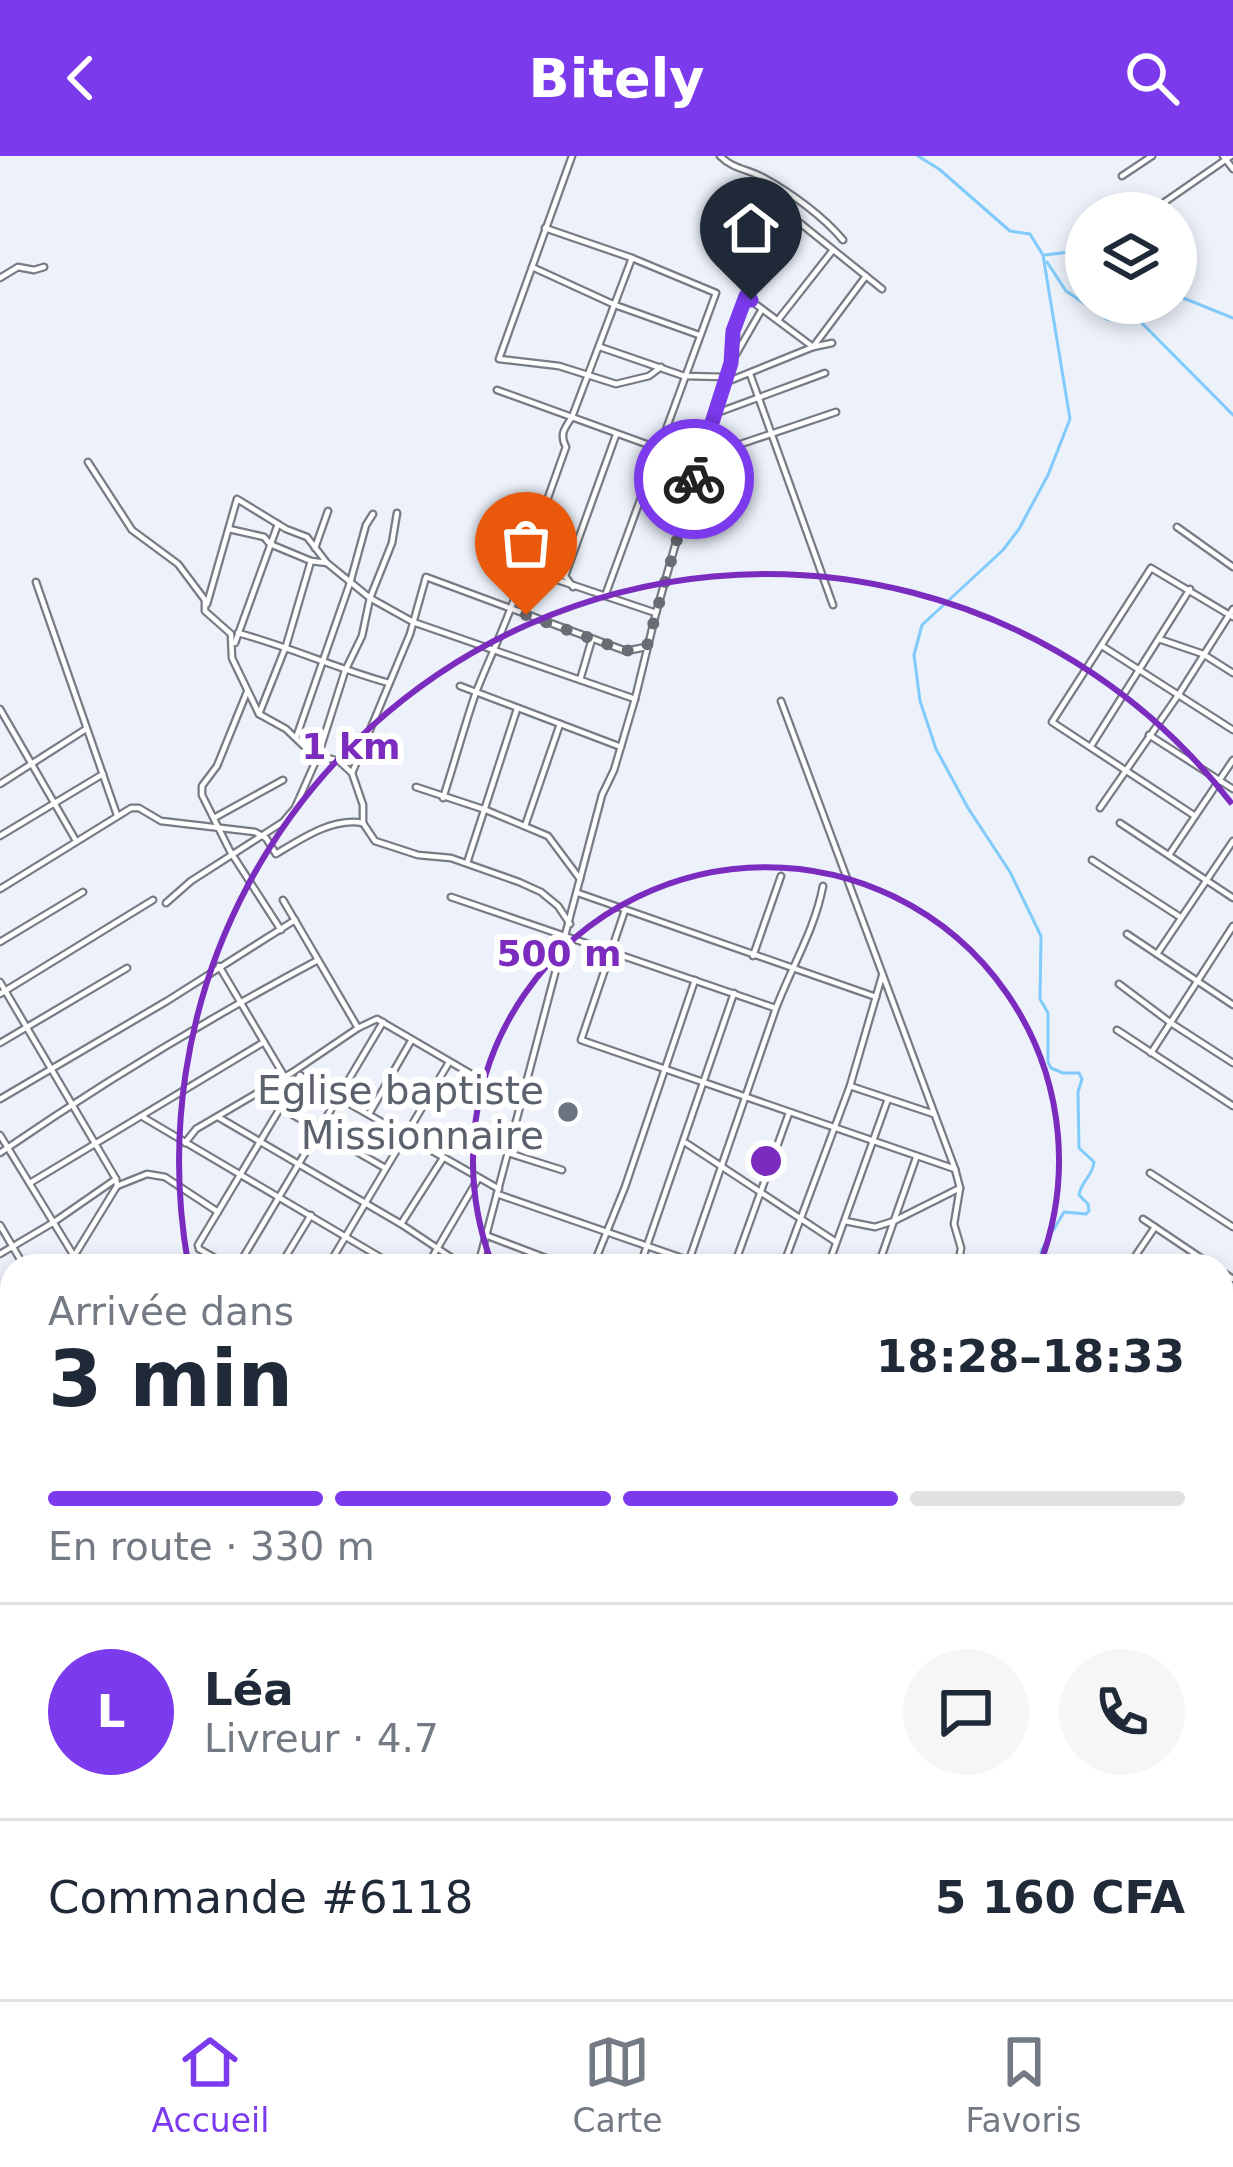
<!DOCTYPE html>
<html lang="fr">
<meta charset="utf-8">
<style>
:root{--surface:#fff;--page:#f6f6f7;--text:#1f2937;--muted:#747a83;--line:#e0e1e3;--accent:#7c3aed}
body{margin:0;font-family:"DejaVu Sans",sans-serif;background:var(--page);color:var(--text);height:100vh;display:flex;flex-direction:column;font-size:45px;white-space:nowrap}
*{box-sizing:border-box;margin:0}
p{font-size:39px;color:var(--muted)}
.icon{flex:none;width:66px;height:66px;fill:none;stroke:currentColor;stroke-width:2;stroke-linecap:round;stroke-linejoin:round}
.map{position:relative;flex:1;overflow:hidden}
.details{position:absolute;left:0px;top:1098px;width:1233px;height:747px;display:flex;flex-direction:column;background:var(--surface);border-radius:36px 36px 0 0;box-shadow:0 6px 18px #0003}
.details>*{flex:none}
.buttons{position:absolute;left:1065px;top:36px;display:grid;gap:24px}
.buttons a{display:grid;place-items:center;width:132px;height:132px;border-radius:50%;background:var(--surface);box-shadow:0 6px 18px #0003;font-size:60px}
.pin{position:absolute;display:grid;place-items:center;width:102px;height:102px;color:#fff;margin:-123px -51px;border-radius:50% 50% 50% 0;rotate:-45deg;box-shadow:0 0 12px #0007}
.pin .icon{rotate:45deg}
.courier{position:absolute;display:grid;place-items:center;width:120px;height:120px;margin:-60px;border:9px solid #7c3aed;border-radius:50%;background:#fff;color:#222;box-shadow:0 3px 15px #0007}
.head em{font-style:normal;font-weight:700}
.head div{display:flex;flex-direction:column-reverse}
.head{display:flex;align-items:center;justify-content:space-between;height:204px;padding:0 48px}
h1{font-size:78px;font-weight:700;line-height:90px}
.bar{display:grid;grid-template-columns:repeat(4,1fr);gap:18px 12px;align-content:center;height:144px;padding:0 48px}
.bar i{height:15px;border-radius:9px;background:var(--line)}
.bar .on{background:var(--accent)}
.bar p{grid-column:span 4}
.line{display:flex;align-items:center;gap:30px;padding:0 48px;border-top:3px solid var(--line)}
.line div{flex:1}
.round{display:grid;place-items:center;flex:none;width:126px;height:126px;border-radius:63px;background:var(--page)}
header{display:flex;justify-content:space-between;align-items:center;height:156px;padding:0 48px;background:var(--accent);color:#fff;font-size:54px;font-weight:700}
.tabs{display:flex;justify-content:space-around;align-items:center;height:168px;border-top:3px solid var(--line);background:var(--surface);font-size:33px;color:var(--muted)}
.tabs a{display:grid;justify-items:center;gap:6px}
.tabs .on{color:var(--accent)}
.map>svg:first-child{display:block}
</style>
<header><svg class="icon" aria-label="back" viewBox="0 0 24 24"><path d="M15 5l-7 7 7 7"/></svg>Bitely<svg class="icon" aria-label="search" viewBox="0 0 24 24"><circle cx="10" cy="10" r="6"/><path d="M15 15l6 6"/></svg></header>
<div class="map">
<svg width="1233" height="1843" viewBox="0 0 1233 1843">
<rect width="100%" height="100%" fill="#ecf1fa"/>
<g fill="none" stroke-linecap="round" stroke-linejoin="round">
<g stroke="#80cbfb" stroke-width="3">
<path d="M 918,0 L 939,13 L 1010,75 L 1030,78 L 1043,99 L 1070,263 L 1048,319 L 1019,373 L 1003,394 L 922,469 L 914,499 L 920,545 L 936,593 L 968,652 L 1010,716 L 1041,780 L 1040,843 L 1048,857 L 1048,906 L 1051,912 L 1063,917 L 1079,917 L 1082,923 L 1078,936 L 1079,992 L 1094,1006 C 1093,1020 1081,1025 1079,1039 L 1088,1048 L 1089,1055 L 1086,1058 L 1064,1056 L 1041,1095 L 1044,1110"/>
<polyline points="1045,99 1086,94"/>
<polyline points="1047,106 1066,135 1107,163 1113,164 1125,150 1233,259"/>
<polyline points="1176,139 1233,162"/>
<polyline points="1109,1833 1115,1843"/>
</g>
<defs>
<g id="street">
<polyline points="572,0 499,203 559,210 616,228 649,220 661,211"/>
<path d="M 720,0 C 733,13 748,13 764,22 C 791,37 823,60 843,84"/>
<polyline points="1223,0 1233,13"/>
<polyline points="1122,20 1152,0"/>
<polyline points="1159,50 1231,0"/>
<polyline points="545,72 632,102 716,137 605,440"/>
<polyline points="532,111 615,149 699,179"/>
<polyline points="0,122 18,111 34,114 44,111"/>
<polyline points="750,144 755,127 800,67 882,133"/>
<polyline points="750,144 813,191 866,120"/>
<polyline points="778,164 833,94"/>
<polyline points="600,191 684,220 726,221"/>
<polyline points="731,202 733,175 761,96 773,47 774,29"/>
<polyline points="750,218 833,449"/>
<polyline points="724,227 813,191 832,187"/>
<polyline points="497,234 660,293 700,304 712,302 720,295 836,256"/>
<polyline points="714,258 825,217"/>
<polyline points="88,306 132,374 178,408 205,444 205,455 231,478 232,502 259,558 286,573 312,598 339,605 352,617 363,649 363,667 375,685 418,699 451,702 519,726 541,736 558,750 570,768"/>
<polyline points="1177,371 1233,411"/>
<polyline points="229,373 264,381 270,388 311,405 327,407 370,442 413,466 635,543"/>
<polyline points="315,392 328,355"/>
<polyline points="522,412 656,457"/>
<polyline points="36,426 117,659"/>
<polyline points="573,431 565,420 616,279"/>
<polyline points="207,448 237,343 286,373 307,381 327,407"/>
<path d="M 238,477 C 290,491 338,513 389,527"/>
<polyline points="1159,483 1203,498 1233,517"/>
<polyline points="235,487 278,368"/>
<polyline points="1102,490 1233,574"/>
<polyline points="580,524 592,483"/>
<polyline points="460,530 621,591"/>
<polyline points="247,536 217,610 202,630 202,639 230,695 281,774"/>
<polyline points="781,545 955,1013 960,1032 954,1068 961,1092 958,1110"/>
<polyline points="0,553 75,683"/>
<polyline points="259,558 286,490 311,405"/>
<polyline points="1149,579 1233,633"/>
<polyline points="296,582 350,427 366,369 373,358"/>
<polyline points="1091,590 1190,433"/>
<polyline points="352,617 410,478 426,421 626,495 646,491"/>
<polyline points="0,628 86,573"/>
<polyline points="416,631 486,654 548,680 580,723"/>
<path d="M 443,642 C 454,608 463,575 474,542 C 486,506 534,416 525,382 L 539,367 L 566,291 C 559,278 565,272 572,261 L 632,102"/>
<polyline points="1100,652 1179,538 1233,453"/>
<polyline points="1195,660 1052,566 1151,412 1233,461"/>
<polyline points="214,662 283,624"/>
<polyline points="1120,667 1233,742"/>
<polyline points="525,670 560,568"/>
<polyline points="0,680 103,618"/>
<polyline points="1169,699 1233,604"/>
<polyline points="1092,704 1180,761"/>
<polyline points="467,707 517,553"/>
<path d="M 0,733 L 131,652 L 139,652 L 161,665 L 255,676 L 266,682 L 276,698 C 301,683 333,661 363,667"/>
<polyline points="578,737 876,841"/>
<polyline points="451,741 775,852"/>
<polyline points="283,744 358,872"/>
<polyline points="166,747 191,725 283,666 295,652 318,600 345,515 362,480 370,442 392,387 397,357"/>
<polyline points="625,754 581,884 955,1013"/>
<polyline points="1127,778 1233,849"/>
<polyline points="0,786 83,736"/>
<polyline points="1157,798 1233,685"/>
<polyline points="753,800 781,720"/>
<polyline points="219,810 283,918"/>
<polyline points="0,826 116,1023 117,1030 68,1110"/>
<polyline points="1119,828 1171,867 1233,907"/>
<polyline points="0,838 153,744"/>
<polyline points="1117,874 1233,950"/>
<polyline points="0,887 127,812"/>
<polyline points="1151,897 1233,770"/>
<polyline points="301,920 499,1033"/>
<polyline points="850,930 934,958"/>
<polyline points="0,943 167,845 295,764"/>
<polyline points="281,952 385,1012"/>
<polyline points="369,958 411,885"/>
<polyline points="141,960 395,1110"/>
<polyline points="218,961 401,1068 464,1110"/>
<polyline points="0,979 74,1100"/>
<polyline points="185,987 196,973 293,916 358,872 377,863 483,925 498,939 522,948"/>
<polyline points="686,987 836,1086"/>
<path d="M 0,997 C 102,927 209,862 318,804"/>
<polyline points="508,997 562,1014"/>
<polyline points="1150,1017 1233,1071"/>
<polyline points="30,1027 264,886"/>
<polyline points="117,1030 147,1018 165,1021 218,1056"/>
<polyline points="497,1038 705,1110"/>
<polyline points="1143,1063 1213,1110"/>
<polyline points="845,1065 875,1071 894,1065 960,1032"/>
<polyline points="401,1068 443,1002"/>
<polyline points="0,1069 24,1110"/>
<polyline points="488,1080 567,1110"/>
<polyline points="0,1098 54,1066 116,1023"/>
<polyline points="1136,1099 1155,1071"/>
<polyline points="229,1110 199,1093 198,1089 300,919"/>
<polyline points="238,1110 383,866"/>
<polyline points="280,1110 311,1059"/>
<polyline points="328,1110 448,908"/>
<polyline points="427,1110 478,1023"/>
<polyline points="478,1110 602,639 614,614 635,543 656,457 707,277 731,207 762,153"/>
<polyline points="593,1110 625,1031 695,824"/>
<polyline points="640,1110 734,837"/>
<path d="M 687,1110 L 776,852 C 792,810 815,773 823,730"/>
<polyline points="734,1110 789,957"/>
<polyline points="783,1110 850,930 882,820"/>
<polyline points="828,1110 888,943"/>
<polyline points="878,1110 916,1002"/>
<polyline points="1221,1115 1233,1123"/>
<polyline points="0,1158 12,1178"/>
<polyline points="0,1170 12,1191"/>
<polyline points="1221,1217 1233,1225"/>
<polyline points="0,1225 12,1231"/>
<polyline points="0,1265 7,1286 0,1306"/>
<polyline points="0,1265 12,1241"/>
<polyline points="1221,1299 1233,1281"/>
<polyline points="1221,1340 1233,1348"/>
<polyline points="1221,1368 1233,1343"/>
<polyline points="1233,1457 1230,1477 1233,1524"/>
<polyline points="1221,1477 1233,1477"/>
<polyline points="0,1498 12,1505"/>
<polyline points="0,1548 12,1553"/>
<polyline points="1221,1589 1233,1583"/>
<polyline points="1221,1628 1233,1652"/>
<polyline points="0,1663 12,1668"/>
<polyline points="1221,1689 1233,1683"/>
<polyline points="0,1728 12,1701"/>
<polyline points="1221,1746 1233,1772"/>
<polyline points="0,1760 9,1772 10,1782"/>
<polyline points="0,1783 12,1782"/>
<polyline points="1221,1798 1233,1795"/>
<polyline points="170,1833 195,1843"/>
<polyline points="496,1833 510,1843"/>
<polyline points="634,1833 650,1843"/>
<polyline points="762,1833 763,1843"/>
<polyline points="792,1833 793,1843"/>
<polyline points="822,1833 824,1843"/>
<polyline points="865,1833 867,1843"/>
<polyline points="900,1833 902,1843"/>
<polyline points="930,1833 932,1843"/>
<polyline points="959,1833 961,1843"/>
<polyline points="315,1834 343,1843"/>
<polyline points="207,1843 211,1833"/>
<polyline points="353,1843 356,1833"/>
<polyline points="525,1843 532,1833"/>
<polyline points="577,1843 584,1833"/>
<polyline points="665,1843 672,1833"/>
</g>
<g id="primary">
<polyline points="0,1208 12,1213"/>
<polyline points="987,1833 1003,1843"/>
</g>
</defs>
<use href="#street" stroke="#777b84" stroke-width="9"/>
<use href="#primary" stroke="#cfcfd0" stroke-width="16"/>
<use href="#street" stroke="#fff" stroke-width="4.5"/>
<use href="#primary" stroke="#e3bf90" stroke-width="12"/>
</g>
<g fill="none" stroke-linecap="round" stroke-linejoin="round">
<polyline stroke="#696c72" stroke-width="12" stroke-dasharray="0 21.6" points="526,459 626,495 647,490 694,323"/>
<polyline stroke="#7c3aed" stroke-width="15" points="694,323 731,207 733,175 746,140 751,144"/>
</g>
<g fill="none" stroke="#7b2cbf" stroke-width="6">
<path d="M492 1108A293 293 0 1 1 1040 1108"/>
<path d="M188 1107A587 587 0 0 1 1232 648"/>
</g>
<circle fill="#6b7280" stroke="#fff" stroke-width="4.5" cx="568" cy="956" r="12"/>
<g text-anchor="middle" dominant-baseline="central" stroke-width="12" stroke-linejoin="round" paint-order="stroke">
<g font-size="39" fill="#5b616d" stroke="#fff" text-anchor="end">
<text x="544" y="934">Eglise baptiste<tspan x="544" dy="45">Missionnaire</tspan></text>
</g>
</g>
<circle cx="766" cy="1005" r="18" fill="#7b2cbf" stroke="#fff" stroke-width="6"/>
<g font-size="36" text-anchor="middle" font-weight="bold" fill="#7b2cbf" stroke="#fff" stroke-width="12" stroke-linejoin="round" paint-order="stroke">
<text x="351" y="603">1 km</text>
<text x="559" y="810">500 m</text>
</g>
</svg>
<div class="buttons">
<a><svg class="icon" aria-label="layers" viewBox="0 0 24 24"><path d="M12 4l9 5-9 5-9-5zM3 14l9 5 9-5"/></svg></a>
</div>
<div class="pin" style="left:526px;top:459px;background:#ea580c"><svg class="icon" aria-label="bag" viewBox="0 0 24 24"><path d="M5 8h14l-1 12H6zM9 8a3 3 0 0 1 6 0"/></svg></div>
<div class="pin" style="left:751px;top:144px;background:#1f2937"><svg class="icon" aria-label="home" viewBox="0 0 24 24"><path d="M3 11l9-7 9 7M6 9v11h12V9"/></svg></div>
<div class="courier" style="left:694px;top:323px"><svg class="icon" aria-label="bike" viewBox="0 0 24 24"><circle cx="6" cy="16" r="4"/><circle cx="18" cy="16" r="4"/><path d="M6 16l4-8h5l3 8M10 8l3 8H6M13 5h3"/></svg></div>
<section class="details">
<div class="head"><div><h1>3 min</h1><p>Arrivée dans</p></div><em>18:28–18:33</em></div>
<div class="bar"><i class="on"></i><i class="on"></i><i class="on"></i><i></i><p>En route · 330 m</p></div>
<div class="line" style="height:216px"><b class="round" style="background:var(--accent);color:#fff">L</b><div><b>Léa</b><p>Livreur · 4.7</p></div><a class="round"><svg class="icon" aria-label="chat" viewBox="0 0 24 24"><path d="M4 5h16v11H9l-5 4z"/></svg></a><a class="round"><svg class="icon" aria-label="phone" viewBox="0 0 24 24"><path d="M5 4h4l2 5-3 2q2 4 5 5l2-3 5 2v4C11 20 4 13 5 4z"/></svg></a></div>
<div class="line" style="height:156px"><div>Commande #6118</div><b>5 160 CFA</b></div>
</section>
</div>
<nav class="tabs">
<a class="on"><svg class="icon" aria-label="home" viewBox="0 0 24 24"><path d="M3 11l9-7 9 7M6 9v11h12V9"/></svg>Accueil</a>
<a><svg class="icon" aria-label="map" viewBox="0 0 24 24"><path d="M3 6l6-2 6 2 6-2v14l-6 2-6-2-6 2zM9 4v14M15 6v14"/></svg>Carte</a>
<a><svg class="icon" aria-label="saved" viewBox="0 0 24 24"><path d="M7 4h10v16l-5-4-5 4z"/></svg>Favoris</a>
</nav>
